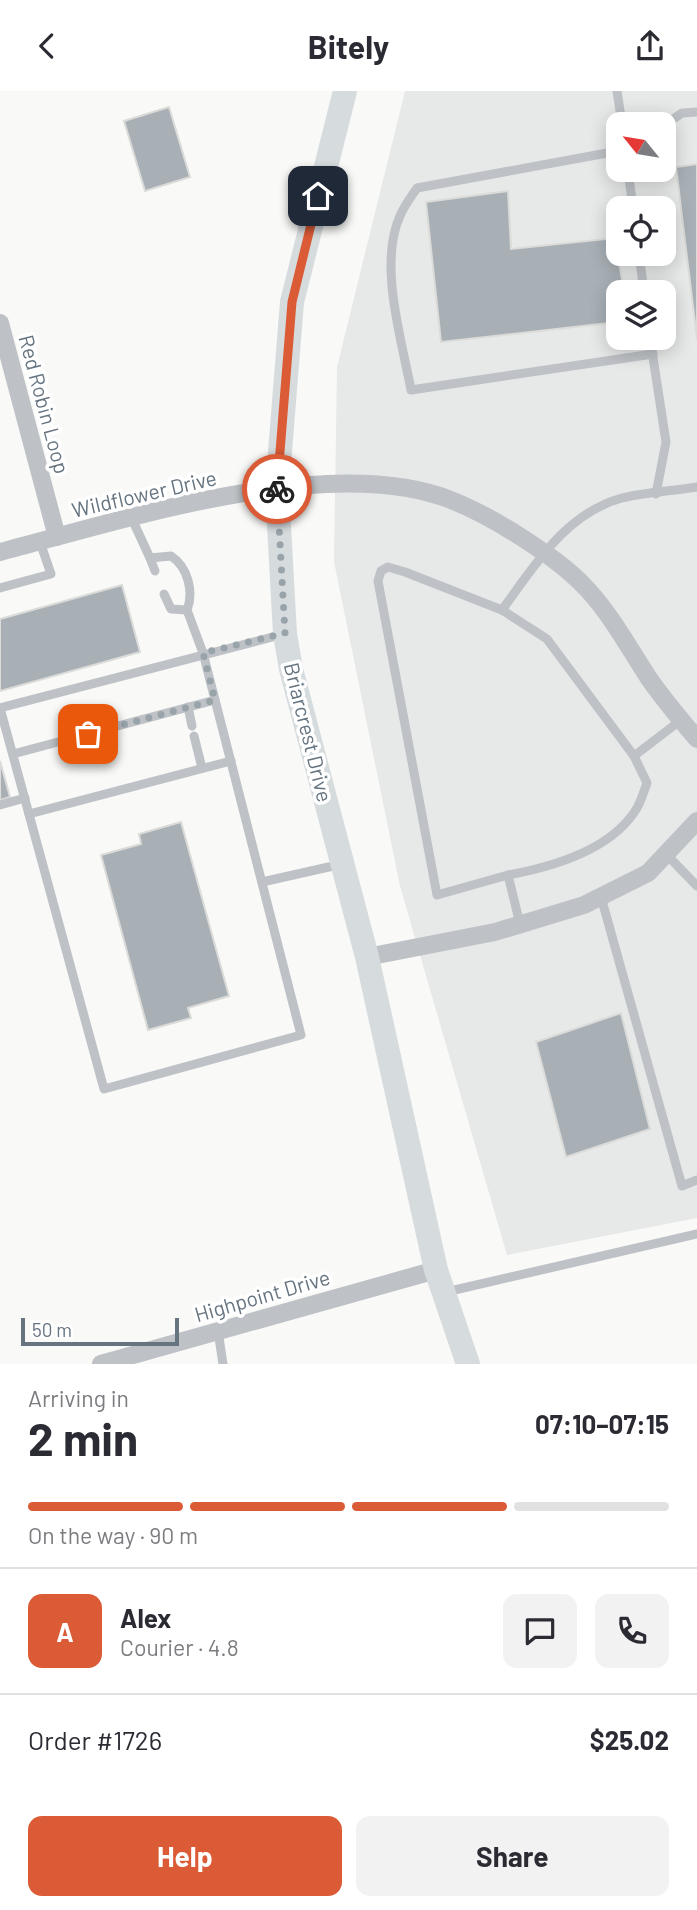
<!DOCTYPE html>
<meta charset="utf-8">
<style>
:root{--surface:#fff;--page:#f2f2f3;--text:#2b2b33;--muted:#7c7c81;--line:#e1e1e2;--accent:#da5b36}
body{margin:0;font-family:Barlow,sans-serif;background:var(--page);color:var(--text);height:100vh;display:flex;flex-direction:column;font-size:26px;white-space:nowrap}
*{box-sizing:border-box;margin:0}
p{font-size:23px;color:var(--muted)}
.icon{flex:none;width:38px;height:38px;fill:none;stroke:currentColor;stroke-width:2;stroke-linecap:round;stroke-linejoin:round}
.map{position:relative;height:1273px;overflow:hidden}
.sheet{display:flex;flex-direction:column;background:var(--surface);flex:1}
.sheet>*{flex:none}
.needle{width:46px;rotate:300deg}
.fabs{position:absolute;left:606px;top:21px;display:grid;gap:14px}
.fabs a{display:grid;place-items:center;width:70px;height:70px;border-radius:14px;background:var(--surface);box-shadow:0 4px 18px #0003;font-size:35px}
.scale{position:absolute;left:21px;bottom:18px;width:158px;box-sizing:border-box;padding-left:7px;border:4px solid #667480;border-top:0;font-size:19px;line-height:24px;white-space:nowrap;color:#667480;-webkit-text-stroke:5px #fff;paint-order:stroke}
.pin{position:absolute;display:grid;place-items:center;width:60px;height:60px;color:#fff;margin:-30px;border-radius:14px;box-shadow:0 4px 10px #0006}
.courier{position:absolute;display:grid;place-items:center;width:70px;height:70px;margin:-35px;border:5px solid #da5b36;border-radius:50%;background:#fff;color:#222;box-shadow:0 2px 9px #0007}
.overview em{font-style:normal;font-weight:700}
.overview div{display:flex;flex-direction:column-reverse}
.overview{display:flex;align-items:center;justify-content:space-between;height:119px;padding:0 28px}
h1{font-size:46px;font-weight:700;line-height:52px}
.bar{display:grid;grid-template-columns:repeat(4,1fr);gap:10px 7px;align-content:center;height:84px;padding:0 28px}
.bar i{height:9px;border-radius:5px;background:var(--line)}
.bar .current{background:var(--accent)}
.bar p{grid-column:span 4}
.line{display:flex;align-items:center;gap:18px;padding:0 28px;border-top:2px solid var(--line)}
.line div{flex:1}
.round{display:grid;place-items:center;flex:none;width:74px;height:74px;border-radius:14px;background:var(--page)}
.cta{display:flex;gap:14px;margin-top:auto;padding:14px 28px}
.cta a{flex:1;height:80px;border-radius:14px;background:var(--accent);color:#fff;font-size:28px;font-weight:700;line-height:80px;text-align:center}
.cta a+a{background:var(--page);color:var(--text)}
header{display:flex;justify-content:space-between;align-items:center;height:91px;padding:0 28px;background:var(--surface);font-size:32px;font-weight:700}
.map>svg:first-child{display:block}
</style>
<header><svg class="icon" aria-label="back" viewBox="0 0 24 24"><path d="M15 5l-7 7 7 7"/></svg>Bitely<svg class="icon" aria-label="share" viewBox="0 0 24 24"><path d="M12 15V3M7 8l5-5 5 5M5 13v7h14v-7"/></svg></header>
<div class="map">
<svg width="697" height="1273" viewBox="0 0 697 1273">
<rect width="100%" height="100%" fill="#f9f9f7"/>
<path fill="#e7e8e8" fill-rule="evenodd" d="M 405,0 L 697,0 L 697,1127 L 507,1164 L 400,795 L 334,471 L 337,276 ZM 618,33 L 663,33 L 663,79 L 618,79 ZM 618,117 L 663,117 L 663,163 L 618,163 ZM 618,201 L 663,201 L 663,247 L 618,247 Z"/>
<g fill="#a8b0b6" stroke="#dbdbd9" stroke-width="2">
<polygon points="169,16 190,86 145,100 124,30"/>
<polygon points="697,73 697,248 676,76"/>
<polygon points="508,100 511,158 615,147 624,201 618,201 618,231 441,251 426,111"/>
<polygon points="122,494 140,561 0,600 0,528"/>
<polygon points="0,670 10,706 0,709"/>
<polygon points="181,731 229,905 188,917 191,927 148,939 101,764 141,753 139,743"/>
<polygon points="621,922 650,1038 566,1066 536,951"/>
</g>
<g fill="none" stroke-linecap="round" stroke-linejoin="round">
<g stroke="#bec2c6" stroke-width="9">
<polyline points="617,0 622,33"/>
<polyline points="663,35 682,22 697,21"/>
<path d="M 618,60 L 417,97 C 411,106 404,115 400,125 C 378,173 402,250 411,299 L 653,263"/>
<polyline points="628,79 633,117"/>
<polyline points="639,163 644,201"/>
<polyline points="650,247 666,351 656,403"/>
<path d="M 132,428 L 150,467 L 171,465 C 188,476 194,501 187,519 L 203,562 L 301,944 L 104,998 L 0,617 L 284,543"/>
<polyline points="150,467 155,480"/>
<polyline points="0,497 51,483 40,451"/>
<polyline points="164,503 171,518 187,519"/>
<polyline points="502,519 547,548 634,665"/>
<polyline points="188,616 192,635"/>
<polyline points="194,645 202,677"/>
<polyline points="13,663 215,609"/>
<polyline points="0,714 25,707"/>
<polyline points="29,723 231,670"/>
<polyline points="666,763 697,795"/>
<path d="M 508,784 C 552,776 612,759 637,717 C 641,710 644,700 647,692 L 634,665 L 681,629"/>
<polyline points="262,791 342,773"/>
<polyline points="601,806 682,1095 697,1089"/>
<path d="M 520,833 L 508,784 L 437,804 L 378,490 L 381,480 L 388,476 L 405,481 L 502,519 C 535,474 566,422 622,407 C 646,401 673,400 697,396"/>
<polyline points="446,1201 697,1143"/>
<polyline points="218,1240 223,1273"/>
</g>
<g stroke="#bec2c6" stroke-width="18">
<polyline points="0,232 57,446"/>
<path d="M 0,461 C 123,429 331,361 451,409 C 476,419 499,432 521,446 C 544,461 569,478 588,499 C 611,524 629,557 648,586 C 663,608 680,628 697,648"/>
<polyline points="367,866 495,841 584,814 648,782 697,730"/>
<polyline points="101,1273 436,1179"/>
</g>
<polyline stroke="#d6dbde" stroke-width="24" points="345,0 292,211 277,398 285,543 291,578 367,866 436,1179 468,1273"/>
</g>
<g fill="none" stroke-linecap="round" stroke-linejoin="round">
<polyline stroke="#99a3aa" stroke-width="7" stroke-dasharray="0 12.6" points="88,643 215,609 203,562 285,542 277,398"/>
<polyline stroke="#da5b36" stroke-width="9" points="277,398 292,211 318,105"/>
</g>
<g text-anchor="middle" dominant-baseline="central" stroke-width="7" stroke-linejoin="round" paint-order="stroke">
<g font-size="21" fill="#667480" stroke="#fff">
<text transform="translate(45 313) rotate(75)">Red Robin Loop</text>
<text transform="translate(144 402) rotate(-13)">Wildflower Drive</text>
<text transform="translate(309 641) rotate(76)">Briarcrest Drive</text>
<text transform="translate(262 1204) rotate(-16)">Highpoint Drive</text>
</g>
</g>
</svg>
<div class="fabs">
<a><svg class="needle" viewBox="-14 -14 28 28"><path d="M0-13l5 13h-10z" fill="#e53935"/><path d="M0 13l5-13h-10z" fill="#7c7c81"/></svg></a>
<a><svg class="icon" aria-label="locate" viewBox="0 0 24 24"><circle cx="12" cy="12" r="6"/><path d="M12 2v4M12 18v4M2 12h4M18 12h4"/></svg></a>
<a><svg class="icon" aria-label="layers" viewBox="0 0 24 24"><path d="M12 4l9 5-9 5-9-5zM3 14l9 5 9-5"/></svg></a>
</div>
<div class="scale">50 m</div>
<div class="pin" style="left:88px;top:643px;background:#ea580c"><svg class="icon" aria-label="bag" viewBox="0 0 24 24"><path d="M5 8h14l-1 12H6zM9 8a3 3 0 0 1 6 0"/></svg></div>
<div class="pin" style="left:318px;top:105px;background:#1f2937"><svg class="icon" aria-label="home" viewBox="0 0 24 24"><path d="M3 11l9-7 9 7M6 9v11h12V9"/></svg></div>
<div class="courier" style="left:277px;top:398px"><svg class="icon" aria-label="bike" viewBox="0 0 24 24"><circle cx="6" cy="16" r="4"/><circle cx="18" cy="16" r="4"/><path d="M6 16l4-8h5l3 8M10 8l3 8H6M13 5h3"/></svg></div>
</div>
<section class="sheet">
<div class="overview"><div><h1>2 min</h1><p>Arriving in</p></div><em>07:10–07:15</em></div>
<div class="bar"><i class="current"></i><i class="current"></i><i class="current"></i><i></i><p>On the way · 90 m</p></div>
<div class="line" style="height:126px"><b class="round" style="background:var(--accent);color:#fff">A</b><div><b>Alex</b><p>Courier · 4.8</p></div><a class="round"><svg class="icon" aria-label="chat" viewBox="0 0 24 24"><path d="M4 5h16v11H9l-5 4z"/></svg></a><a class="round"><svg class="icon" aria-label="phone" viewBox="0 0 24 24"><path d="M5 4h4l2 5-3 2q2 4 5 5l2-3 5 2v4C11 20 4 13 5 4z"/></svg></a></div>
<div class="line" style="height:91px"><div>Order #1726</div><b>$25.02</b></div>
<div class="cta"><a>Help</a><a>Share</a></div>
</section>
